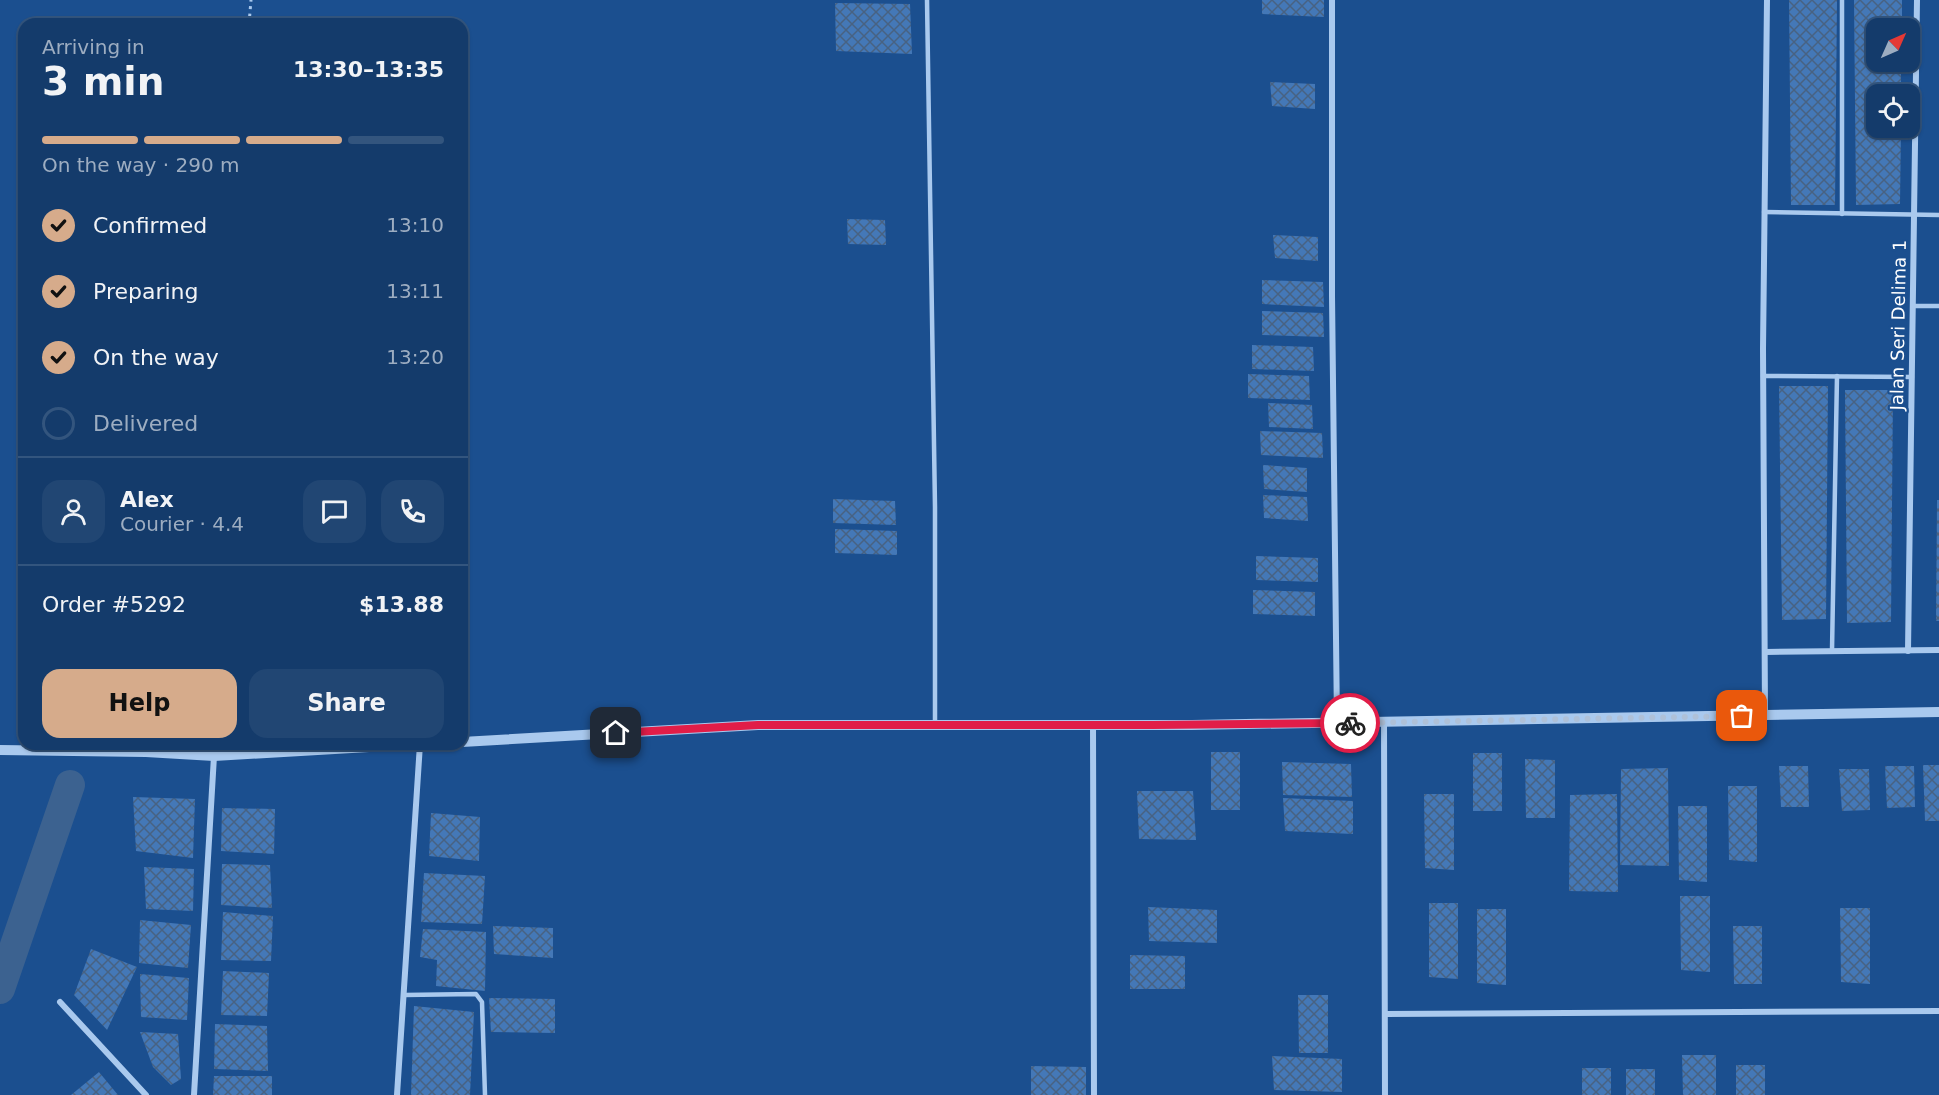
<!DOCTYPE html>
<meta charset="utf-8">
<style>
:root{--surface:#143b6b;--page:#214673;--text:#f1f3f6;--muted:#9dadc1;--line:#33557e;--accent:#d6ab8b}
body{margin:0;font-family:"DejaVu Sans",sans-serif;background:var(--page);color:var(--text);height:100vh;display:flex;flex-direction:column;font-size:22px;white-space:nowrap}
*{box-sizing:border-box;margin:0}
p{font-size:20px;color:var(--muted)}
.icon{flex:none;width:33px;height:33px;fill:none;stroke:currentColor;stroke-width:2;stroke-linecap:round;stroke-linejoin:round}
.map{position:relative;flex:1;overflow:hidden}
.sheet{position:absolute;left:18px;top:18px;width:450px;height:732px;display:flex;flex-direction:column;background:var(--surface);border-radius:18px;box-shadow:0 2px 4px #0004,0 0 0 2px var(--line)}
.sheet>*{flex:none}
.needle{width:39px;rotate:45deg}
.tools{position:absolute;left:1866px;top:18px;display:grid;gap:12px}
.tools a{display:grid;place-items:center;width:54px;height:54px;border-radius:12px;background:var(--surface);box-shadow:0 2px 4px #0004,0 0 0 2px var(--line);font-size:30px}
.pin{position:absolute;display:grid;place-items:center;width:51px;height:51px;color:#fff;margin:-26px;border-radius:12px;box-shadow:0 3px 9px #0006}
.courier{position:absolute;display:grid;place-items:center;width:60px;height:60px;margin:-30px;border:4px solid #e11d48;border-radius:50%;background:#fff;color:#222;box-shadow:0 2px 8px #0007}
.headline em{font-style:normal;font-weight:600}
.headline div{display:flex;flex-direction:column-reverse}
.headline{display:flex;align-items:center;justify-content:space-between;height:102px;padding:0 24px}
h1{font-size:39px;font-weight:600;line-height:45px}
.bar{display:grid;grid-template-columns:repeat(4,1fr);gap:9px 6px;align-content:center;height:72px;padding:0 24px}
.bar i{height:8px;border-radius:4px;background:var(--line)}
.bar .active{background:var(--accent)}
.bar p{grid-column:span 4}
.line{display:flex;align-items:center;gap:15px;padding:0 24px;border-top:2px solid var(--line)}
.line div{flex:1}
.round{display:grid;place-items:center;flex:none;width:63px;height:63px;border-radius:18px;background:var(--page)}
ol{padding:0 24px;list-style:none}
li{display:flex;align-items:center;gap:18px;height:66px}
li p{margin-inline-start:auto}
li .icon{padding:6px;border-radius:50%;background:var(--accent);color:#111;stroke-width:4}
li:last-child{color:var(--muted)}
li i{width:33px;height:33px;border:3px solid var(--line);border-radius:50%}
.action{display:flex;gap:12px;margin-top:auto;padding:12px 24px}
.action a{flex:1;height:69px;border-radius:18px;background:var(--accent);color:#111;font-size:24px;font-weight:600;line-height:69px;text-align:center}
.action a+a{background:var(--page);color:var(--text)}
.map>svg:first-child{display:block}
</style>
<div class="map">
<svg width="1939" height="1095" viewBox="0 0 1939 1095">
<defs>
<pattern id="building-cross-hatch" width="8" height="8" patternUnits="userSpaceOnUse" patternTransform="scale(1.5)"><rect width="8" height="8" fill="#4478b7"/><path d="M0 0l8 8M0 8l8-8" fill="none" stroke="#486282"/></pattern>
</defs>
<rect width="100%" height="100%" fill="#1b4f8f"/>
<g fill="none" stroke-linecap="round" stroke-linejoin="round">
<polyline stroke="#3c6290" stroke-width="30" points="0,989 70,785"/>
</g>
<g fill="url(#building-cross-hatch)">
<polygon points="1262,0 1324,0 1324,17 1262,14"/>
<polygon points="1789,0 1837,0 1835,205 1791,205"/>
<polygon points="1854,0 1902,0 1902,28 1876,28 1876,62 1901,62 1901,94 1876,94 1876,128 1901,128 1900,204 1856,205"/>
<polygon points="835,3 910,4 912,54 836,51"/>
<polygon points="1270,82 1315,84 1315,109 1272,106"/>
<polygon points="847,219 885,220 886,245 848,244"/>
<polygon points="1273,235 1318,237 1318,261 1275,258"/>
<polygon points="1262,280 1323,282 1324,307 1262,304"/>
<polygon points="1262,311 1323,313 1324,337 1262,335"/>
<polygon points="1252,345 1313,347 1314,371 1252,369"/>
<polygon points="1248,374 1309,376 1310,400 1248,398"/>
<polygon points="1779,386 1828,386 1826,619 1782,620"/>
<polygon points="1845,390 1893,390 1891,622 1847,623"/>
<polygon points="1268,403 1312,405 1313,429 1269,427"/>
<polygon points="1260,431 1322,433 1323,458 1261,455"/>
<polygon points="1263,465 1307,468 1307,492 1264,489"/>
<polygon points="1263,495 1307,497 1308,521 1264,518"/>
<polygon points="833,499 895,501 896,525 833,523"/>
<polygon points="1937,500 1939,500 1939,621 1936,621"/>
<polygon points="835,529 897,531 897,555 835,553"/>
<polygon points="1256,556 1318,558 1318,582 1256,580"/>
<polygon points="1253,590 1315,592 1315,616 1253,614"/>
<rect x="1211" y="752" width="29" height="58"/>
<rect x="1473" y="753" width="29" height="58"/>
<polygon points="1525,759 1555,760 1555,818 1526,818"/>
<polygon points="1282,762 1351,764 1352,797 1283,795"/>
<polygon points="1923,765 1939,765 1939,821 1925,821"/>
<polygon points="1779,766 1808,766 1809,807 1781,807"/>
<polygon points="1885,766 1914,766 1915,807 1887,808"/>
<polygon points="1668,768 1669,866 1620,865 1621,769"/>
<polygon points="1839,769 1869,769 1870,810 1842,811"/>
<polygon points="1728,786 1757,786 1757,862 1729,860"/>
<polygon points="1137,791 1193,791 1196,840 1139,839"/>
<polygon points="1424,794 1454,794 1454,870 1425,868"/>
<polygon points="1617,794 1618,892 1569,891 1570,795"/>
<polygon points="133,797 195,799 193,858 136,851"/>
<polygon points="1283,798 1353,801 1353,834 1285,831"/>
<polygon points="1678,806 1707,806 1707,882 1679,880"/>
<polygon points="222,808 275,809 274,854 221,851"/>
<polygon points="431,813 480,817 479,861 429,856"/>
<polygon points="222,864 270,865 272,908 221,905"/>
<polygon points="144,867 194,869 193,911 146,909"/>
<polygon points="424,873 485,876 482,924 421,922"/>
<polygon points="1680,896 1710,896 1710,972 1681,970"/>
<polygon points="1429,903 1458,903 1458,979 1429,977"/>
<polygon points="1148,907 1217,910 1217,943 1149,941"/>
<polygon points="1840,908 1870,908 1870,984 1841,982"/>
<polygon points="1477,909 1506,909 1506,985 1477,983"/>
<polygon points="223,912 273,916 271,961 221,960"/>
<polygon points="140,920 191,925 188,968 139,963"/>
<polygon points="493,926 553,928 553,958 494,954"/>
<polygon points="1733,926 1762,926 1762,984 1734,984"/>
<polygon points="423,929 486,932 485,991 436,986 437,960 420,957"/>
<polygon points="91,949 137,967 107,1030 74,995"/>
<polygon points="1130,955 1185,956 1185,989 1130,989"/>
<polygon points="223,971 269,973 267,1016 221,1015"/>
<polygon points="140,974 189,978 187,1020 141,1017"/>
<polygon points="1298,995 1328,995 1328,1053 1299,1053"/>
<polygon points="489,998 555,999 555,1033 491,1032"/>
<polygon points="414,1006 474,1012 470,1095 411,1095"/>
<polygon points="215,1024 267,1026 268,1071 214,1069"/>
<polygon points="140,1032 178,1034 181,1079 171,1085 153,1067"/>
<polygon points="1682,1055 1716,1055 1716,1095 1683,1095"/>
<polygon points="1272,1056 1342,1059 1342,1092 1274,1090"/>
<rect x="1736" y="1065" width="29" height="30"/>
<polygon points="1031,1066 1086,1067 1086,1095 1031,1095"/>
<rect x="1582" y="1068" width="29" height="27"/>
<rect x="1626" y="1069" width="29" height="26"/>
<polygon points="99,1072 118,1095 71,1095"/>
<polygon points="214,1076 272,1076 272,1095 213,1095"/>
</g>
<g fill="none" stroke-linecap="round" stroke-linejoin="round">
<polyline stroke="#a9c9ee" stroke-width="3" stroke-dasharray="3 4.5" stroke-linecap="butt" points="249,24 251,0"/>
<g stroke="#a9c9ee" stroke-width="4.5">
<polyline points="927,0 935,507 935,725"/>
<polyline points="1764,212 1939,215"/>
<polyline points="1842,214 1842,0"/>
<polyline points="1913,306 1939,306"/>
<polyline points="1763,376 1912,377"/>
<polyline points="1832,651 1837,376"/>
<polyline points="404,995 476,994 482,1002 485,1095"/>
</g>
<g stroke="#a9c9ee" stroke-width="6">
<polyline points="1332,0 1332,296 1337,723"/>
<polyline points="1908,651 1917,0"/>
<polyline points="1765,652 1939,650"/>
<polyline points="1765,715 1763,349 1767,0"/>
<polyline points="1384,722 1385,1095"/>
<polyline points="1093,725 1094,1095"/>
<polyline points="60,1002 146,1095"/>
<polyline points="1385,1014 1939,1011"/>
<polyline points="194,1095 214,756"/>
<polyline points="397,1095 420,744"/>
</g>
<g stroke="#a9c9ee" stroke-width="10">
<polyline points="462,742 758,725 1192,725 1939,712"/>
<polyline points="0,750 146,752 214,756 420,744"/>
</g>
</g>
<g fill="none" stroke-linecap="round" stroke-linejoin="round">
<polyline stroke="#afc1d8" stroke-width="6" stroke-dasharray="0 10.8" points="1350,723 1742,716"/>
<polyline stroke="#e11d48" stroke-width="8" points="616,733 758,725 1153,725 1350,723"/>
</g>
<g text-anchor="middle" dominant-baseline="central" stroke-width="4.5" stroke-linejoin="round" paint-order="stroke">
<g font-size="18" fill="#fff" stroke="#1b4f8f">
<text transform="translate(1898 325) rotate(-89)">Jalan Seri Delima 1</text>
</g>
</g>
</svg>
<div class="tools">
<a><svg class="needle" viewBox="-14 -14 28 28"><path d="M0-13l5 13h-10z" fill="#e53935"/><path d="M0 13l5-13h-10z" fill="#9dadc1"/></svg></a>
<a><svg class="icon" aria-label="locate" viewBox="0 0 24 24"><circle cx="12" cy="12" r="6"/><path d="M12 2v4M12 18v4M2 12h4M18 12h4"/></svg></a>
</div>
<div class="pin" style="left:1742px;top:716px;background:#ea580c"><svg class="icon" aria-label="bag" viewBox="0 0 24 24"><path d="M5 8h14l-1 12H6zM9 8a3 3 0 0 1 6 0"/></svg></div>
<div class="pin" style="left:616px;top:733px;background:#1f2937"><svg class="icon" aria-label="home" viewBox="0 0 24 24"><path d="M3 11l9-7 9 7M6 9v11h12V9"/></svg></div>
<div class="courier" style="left:1350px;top:723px"><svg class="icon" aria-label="bike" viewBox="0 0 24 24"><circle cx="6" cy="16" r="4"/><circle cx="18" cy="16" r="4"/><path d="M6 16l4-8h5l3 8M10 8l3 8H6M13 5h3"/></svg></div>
<section class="sheet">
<div class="headline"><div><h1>3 min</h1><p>Arriving in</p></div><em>13:30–13:35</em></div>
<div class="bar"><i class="active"></i><i class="active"></i><i class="active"></i><i></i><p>On the way · 290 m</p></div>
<ol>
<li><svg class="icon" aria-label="check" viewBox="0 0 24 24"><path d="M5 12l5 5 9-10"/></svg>Confirmed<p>13:10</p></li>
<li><svg class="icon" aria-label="check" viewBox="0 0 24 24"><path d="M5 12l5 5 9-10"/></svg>Preparing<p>13:11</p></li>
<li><svg class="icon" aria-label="check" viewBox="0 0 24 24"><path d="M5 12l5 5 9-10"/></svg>On the way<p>13:20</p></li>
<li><i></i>Delivered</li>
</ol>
<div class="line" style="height:108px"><a class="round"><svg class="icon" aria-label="person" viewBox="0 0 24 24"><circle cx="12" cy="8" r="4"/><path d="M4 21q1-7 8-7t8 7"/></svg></a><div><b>Alex</b><p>Courier · 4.4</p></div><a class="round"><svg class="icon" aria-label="chat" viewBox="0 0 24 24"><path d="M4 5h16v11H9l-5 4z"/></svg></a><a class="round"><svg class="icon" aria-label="phone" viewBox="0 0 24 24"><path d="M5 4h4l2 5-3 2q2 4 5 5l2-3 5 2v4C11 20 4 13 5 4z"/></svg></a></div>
<div class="line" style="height:78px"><div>Order #5292</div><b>$13.88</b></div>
<div class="action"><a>Help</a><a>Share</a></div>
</section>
</div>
